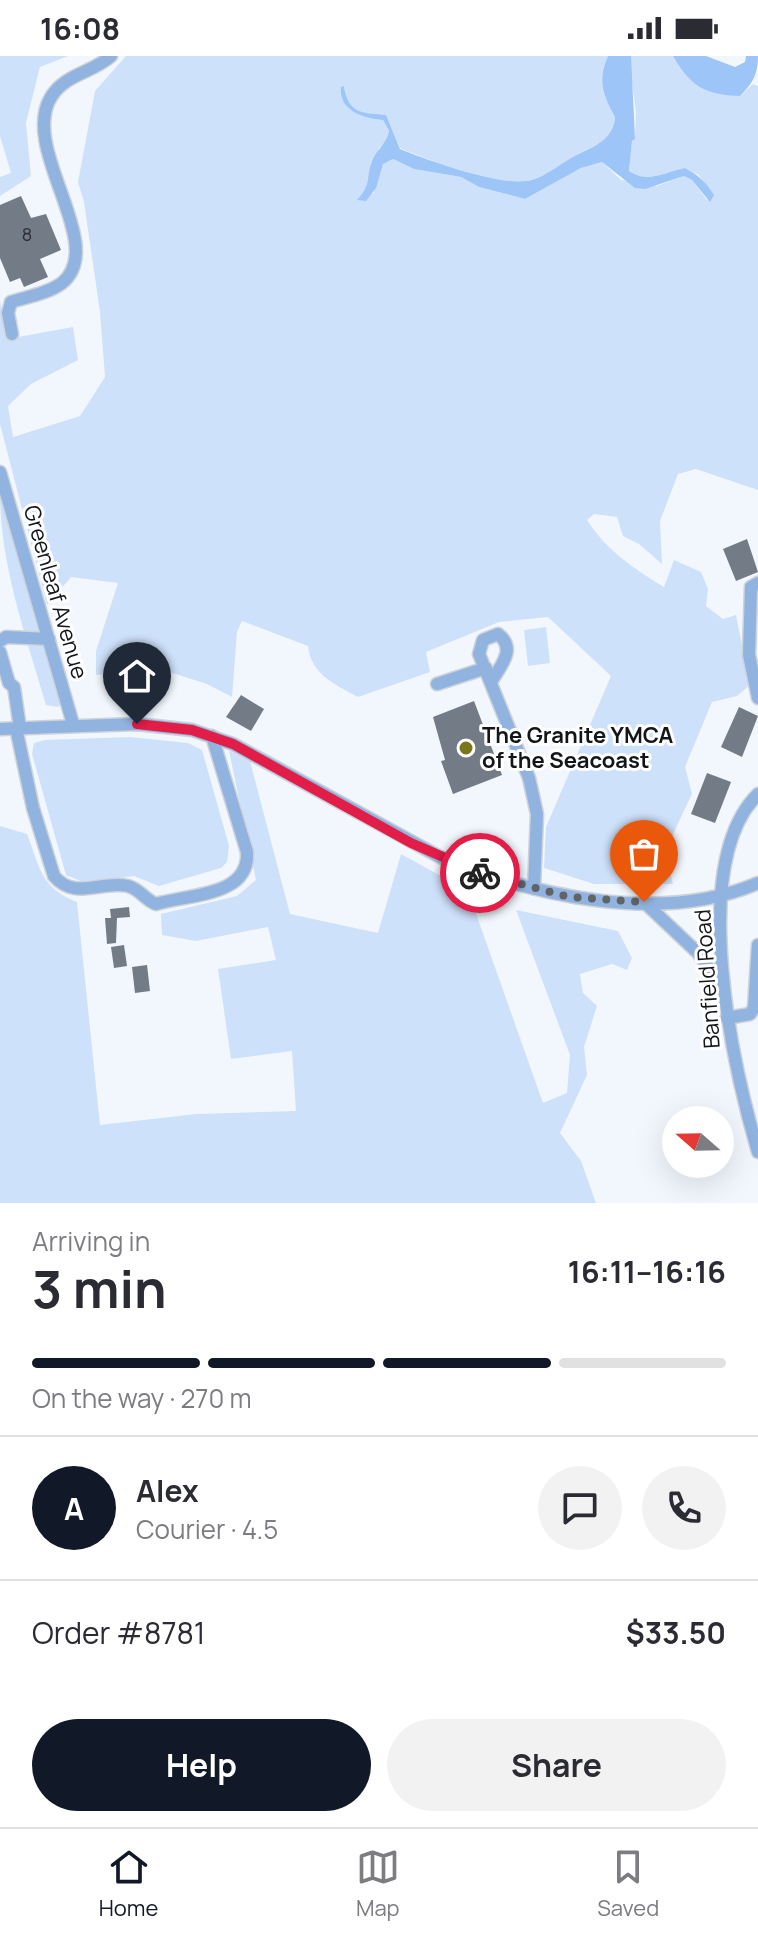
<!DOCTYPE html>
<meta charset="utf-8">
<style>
:root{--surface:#fff;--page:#f2f2f3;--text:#2b2b33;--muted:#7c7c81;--line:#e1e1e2;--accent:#111827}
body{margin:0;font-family:Manrope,sans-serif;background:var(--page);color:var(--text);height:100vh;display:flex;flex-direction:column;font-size:30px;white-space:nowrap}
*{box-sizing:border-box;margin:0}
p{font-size:26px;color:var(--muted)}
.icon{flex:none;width:44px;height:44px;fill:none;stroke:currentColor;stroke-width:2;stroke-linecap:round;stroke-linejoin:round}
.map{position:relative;height:1147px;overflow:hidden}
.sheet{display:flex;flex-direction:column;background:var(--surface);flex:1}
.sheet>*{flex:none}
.needle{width:52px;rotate:290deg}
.controls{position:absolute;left:662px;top:1050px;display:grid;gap:16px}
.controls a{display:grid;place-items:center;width:72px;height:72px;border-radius:50%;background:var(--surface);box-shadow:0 8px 32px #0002;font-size:40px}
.pin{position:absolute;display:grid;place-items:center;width:68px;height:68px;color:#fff;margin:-82px -34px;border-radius:50% 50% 50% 0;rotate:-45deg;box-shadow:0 0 8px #0007}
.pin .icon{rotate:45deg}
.courier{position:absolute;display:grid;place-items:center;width:80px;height:80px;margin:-40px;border:6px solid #e11d48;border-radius:50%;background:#fff;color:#222;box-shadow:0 2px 10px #0007}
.head em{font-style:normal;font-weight:700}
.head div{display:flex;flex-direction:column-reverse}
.head{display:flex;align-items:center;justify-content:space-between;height:136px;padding:0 32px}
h1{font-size:52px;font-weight:700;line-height:60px}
.bar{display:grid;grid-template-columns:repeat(4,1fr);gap:12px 8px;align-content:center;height:96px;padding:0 32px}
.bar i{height:10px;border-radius:6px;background:var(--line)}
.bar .active{background:var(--accent)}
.bar p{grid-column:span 4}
.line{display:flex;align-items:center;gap:20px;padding:0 32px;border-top:2px solid var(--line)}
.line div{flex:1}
.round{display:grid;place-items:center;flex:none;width:84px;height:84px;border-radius:42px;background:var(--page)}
.button{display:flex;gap:16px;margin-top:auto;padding:16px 32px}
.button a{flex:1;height:92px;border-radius:48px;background:var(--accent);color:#fff;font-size:32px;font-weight:700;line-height:92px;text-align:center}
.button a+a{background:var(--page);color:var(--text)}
.status{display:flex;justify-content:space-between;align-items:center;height:56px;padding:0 40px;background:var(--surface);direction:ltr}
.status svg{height:22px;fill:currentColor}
.tab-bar{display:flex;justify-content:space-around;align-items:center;height:112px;border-top:2px solid var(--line);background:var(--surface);font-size:22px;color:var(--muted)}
.tab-bar a{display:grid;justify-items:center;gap:4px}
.tab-bar .active{color:var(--accent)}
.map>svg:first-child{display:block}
</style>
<div class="status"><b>16:08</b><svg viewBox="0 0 49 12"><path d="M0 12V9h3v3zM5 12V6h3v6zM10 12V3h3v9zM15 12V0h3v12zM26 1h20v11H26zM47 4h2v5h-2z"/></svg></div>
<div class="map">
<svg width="758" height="1147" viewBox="0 0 758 1147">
<rect width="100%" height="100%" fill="#f2f7fe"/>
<g fill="#cee1fa">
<polygon points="0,0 68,0 40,11 26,67 31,120 0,140 0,121 11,117 0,80"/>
<path d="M 126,0 L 608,0 C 597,24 603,40 615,61 C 614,82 596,90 580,99 C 564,107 547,120 530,124 C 504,132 427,104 400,92 L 386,60 C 369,57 345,60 345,32 L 341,31 C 338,54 365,63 383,64 L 389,76 L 386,86 L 379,92 L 367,134 L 373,138 L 383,108 L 393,103 L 414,113 L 461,121 L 479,131 L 525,143 L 581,112 L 602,106 L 621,124 L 657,130 L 684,120 L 692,124 L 707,144 L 708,133 L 699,119 L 685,112 C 664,116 649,128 629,115 L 632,85 L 635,83 L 636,56 L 629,4 L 631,0 L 673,0 C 694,36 702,32 740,40 L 753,28 L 758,30 L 758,434 L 696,413 L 678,418 L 660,465 L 662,508 L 639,488 L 623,480 L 617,461 L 594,458 L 587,464 C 607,495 633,512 664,531 L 674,504 L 701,516 L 708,533 L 706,550 L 723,563 L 736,559 L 750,629 L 737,640 L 712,646 L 685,711 L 692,738 L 665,795 L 673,828 L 594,828 L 544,812 L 546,771 L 611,620 L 548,561 L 499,566 L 426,596 L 430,616 L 358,641 C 334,628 311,618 308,590 L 242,565 L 237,576 L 232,641 L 207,628 L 163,614 L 96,619 L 96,595 L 118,527 L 71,521 L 47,549 L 0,368 L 0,245 L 7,283 L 73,271 L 78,304 L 31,328 L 8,350 L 13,381 L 80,360 L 105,321 L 100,256 L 84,146 L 78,126 L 95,35 Z"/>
<path d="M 0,437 L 63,644 L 58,651 L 46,649 C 26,580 0,509 0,437 Z"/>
<polygon points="546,571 550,607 528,610 524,574"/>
<polygon points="130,681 188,687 202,694 229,790 227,806 221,812 159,830 134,820 85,827 66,819 32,698 34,687 45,684"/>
<path d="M 229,695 L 250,705 L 290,858 L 378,877 L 401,798 L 468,835 L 543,1047 L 567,1037 L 570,999 L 516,854 L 618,875 L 632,902 L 627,914 L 612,908 L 580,918 L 583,937 L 597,950 L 584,991 L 587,1019 L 560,1077 L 581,1105 L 596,1147 L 0,1147 L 0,770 L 27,778 C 40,812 41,832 77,846 L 100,1069 L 196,1058 L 296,1055 L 292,995 L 231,1003 L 218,913 L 276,904 L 268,871 L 196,885 L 162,879 L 161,858 L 237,840 L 256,824 Z"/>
</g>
<g fill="#9dc5f8">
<path d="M 608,0 L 631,0 L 635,83 L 632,85 L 629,115 C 649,128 664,116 685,112 C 697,118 707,127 714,139 L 710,146 L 692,124 L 684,120 L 645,133 L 635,132 L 602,106 L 581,112 L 525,143 L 479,131 L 461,121 L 414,113 L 393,103 L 383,108 L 376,132 L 366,145 L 357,144 C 373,127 365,121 373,103 C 378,92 387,87 389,75 L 383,64 C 365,63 338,55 341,31 L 344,30 C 348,59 364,57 386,59 L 400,93 C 427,104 504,132 531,124 C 548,120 563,105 579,98 C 597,90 614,81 615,61 C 603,40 597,24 608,0 Z"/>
<path d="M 673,0 L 706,0 L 735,11 L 745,6 L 746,0 L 758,0 C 758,18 753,27 740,40 C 705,39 690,30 673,0 Z"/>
</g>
<g fill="#737b86">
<polygon points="21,140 31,162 46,158 61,194 40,203 48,221 24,231 20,222 10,226 0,202 0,149"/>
<polygon points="747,483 758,516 736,525 723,493"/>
<polygon points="241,639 264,653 251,675 226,661"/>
<polygon points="474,645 502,719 453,738 441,705 445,704 433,661"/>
<polygon points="739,651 758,660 742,701 721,691"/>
<polygon points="707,717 731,726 715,767 691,758"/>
<polygon points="129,851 130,861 117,862 116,887 107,888 105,862 111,862 110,853"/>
<polygon points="124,889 127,910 114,912 111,891"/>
<polygon points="147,909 150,935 135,937 132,911"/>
</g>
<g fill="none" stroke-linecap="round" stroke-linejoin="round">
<defs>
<g id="minor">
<path d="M 12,278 L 8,257 L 11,246 C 27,241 49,237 62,227 C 109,189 19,93 51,41 C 65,18 92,17 111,0"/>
<polyline points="0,416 73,668"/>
<polyline points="758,527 751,531 749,599 758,642"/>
<polyline points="0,585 6,581 49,583"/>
<polyline points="0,596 9,627 14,631 20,672"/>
<path d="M 491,626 C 501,609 517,593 498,578 L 483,584 L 479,598 L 529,722 L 537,758 L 534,832"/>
<polyline points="437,628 486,612"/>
<path d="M 16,672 L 33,752 L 54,820 C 75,845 101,824 128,830 C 140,833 145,844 156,848 C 188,838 250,841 247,796 L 212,680"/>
<path d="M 0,673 L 137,668 L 192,674 L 233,688 L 440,801 C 533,840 661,869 758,827"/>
<path d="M 758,738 C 687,808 733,1010 758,1096"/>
<polyline points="644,846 698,897 723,931"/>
<polyline points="727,962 750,958 754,952 758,889"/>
</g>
</defs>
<use href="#minor" stroke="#ced3d9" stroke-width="15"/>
<use href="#minor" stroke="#91b3df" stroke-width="12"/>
</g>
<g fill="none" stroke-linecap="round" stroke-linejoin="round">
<polyline stroke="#606469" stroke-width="8" stroke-dasharray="0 14.4" points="480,817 569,841 644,846"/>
<polyline stroke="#e11d48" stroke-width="10" points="137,668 192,674 233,688 411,787 480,817"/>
</g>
<circle fill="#7c7519" stroke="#fff" stroke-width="3" cx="466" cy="692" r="8"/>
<g text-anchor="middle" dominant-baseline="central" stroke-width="6" stroke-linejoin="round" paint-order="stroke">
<g font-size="18" fill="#2a2e34">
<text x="27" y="178">8</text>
</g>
<g font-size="22" fill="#121519" stroke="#fff">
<text transform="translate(56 536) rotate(74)">Greenleaf Avenue</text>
<text transform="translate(707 923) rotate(-94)">Banfield Road</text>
</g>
<g font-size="22" font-weight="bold" fill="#121519" stroke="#fff" text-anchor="start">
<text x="482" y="679">The Granite YMCA<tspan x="482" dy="25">of the Seacoast</tspan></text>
</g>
</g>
</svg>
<div class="controls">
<a><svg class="needle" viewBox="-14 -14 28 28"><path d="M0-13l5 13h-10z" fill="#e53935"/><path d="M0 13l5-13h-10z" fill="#7c7c81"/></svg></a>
</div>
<div class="pin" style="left:644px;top:846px;background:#ea580c"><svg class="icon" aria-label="bag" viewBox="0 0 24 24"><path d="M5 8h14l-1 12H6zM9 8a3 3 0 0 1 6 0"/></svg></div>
<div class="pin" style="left:137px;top:668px;background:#1f2937"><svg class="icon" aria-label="home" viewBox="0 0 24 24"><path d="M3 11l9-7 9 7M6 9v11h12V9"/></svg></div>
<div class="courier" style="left:480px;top:817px"><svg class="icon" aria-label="bike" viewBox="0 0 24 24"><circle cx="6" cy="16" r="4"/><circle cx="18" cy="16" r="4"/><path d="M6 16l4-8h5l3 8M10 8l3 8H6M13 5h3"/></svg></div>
</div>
<section class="sheet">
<div class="head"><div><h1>3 min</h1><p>Arriving in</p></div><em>16:11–16:16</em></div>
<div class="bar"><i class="active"></i><i class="active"></i><i class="active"></i><i></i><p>On the way · 270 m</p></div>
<div class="line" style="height:144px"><b class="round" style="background:var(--accent);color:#fff">A</b><div><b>Alex</b><p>Courier · 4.5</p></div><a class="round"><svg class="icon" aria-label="chat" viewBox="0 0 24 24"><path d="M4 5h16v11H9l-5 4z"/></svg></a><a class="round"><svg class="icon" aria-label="phone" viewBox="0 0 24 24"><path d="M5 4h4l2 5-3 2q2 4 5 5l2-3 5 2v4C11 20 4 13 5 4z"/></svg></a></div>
<div class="line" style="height:104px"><div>Order #8781</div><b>$33.50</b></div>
<div class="button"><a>Help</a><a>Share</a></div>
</section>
<nav class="tab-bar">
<a class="active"><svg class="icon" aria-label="home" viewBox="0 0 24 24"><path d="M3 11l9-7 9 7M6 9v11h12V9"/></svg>Home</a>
<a><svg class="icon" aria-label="map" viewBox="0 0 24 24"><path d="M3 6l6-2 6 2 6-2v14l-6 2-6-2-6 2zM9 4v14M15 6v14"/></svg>Map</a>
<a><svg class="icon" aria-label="saved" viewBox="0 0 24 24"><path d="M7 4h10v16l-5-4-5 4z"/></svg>Saved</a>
</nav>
